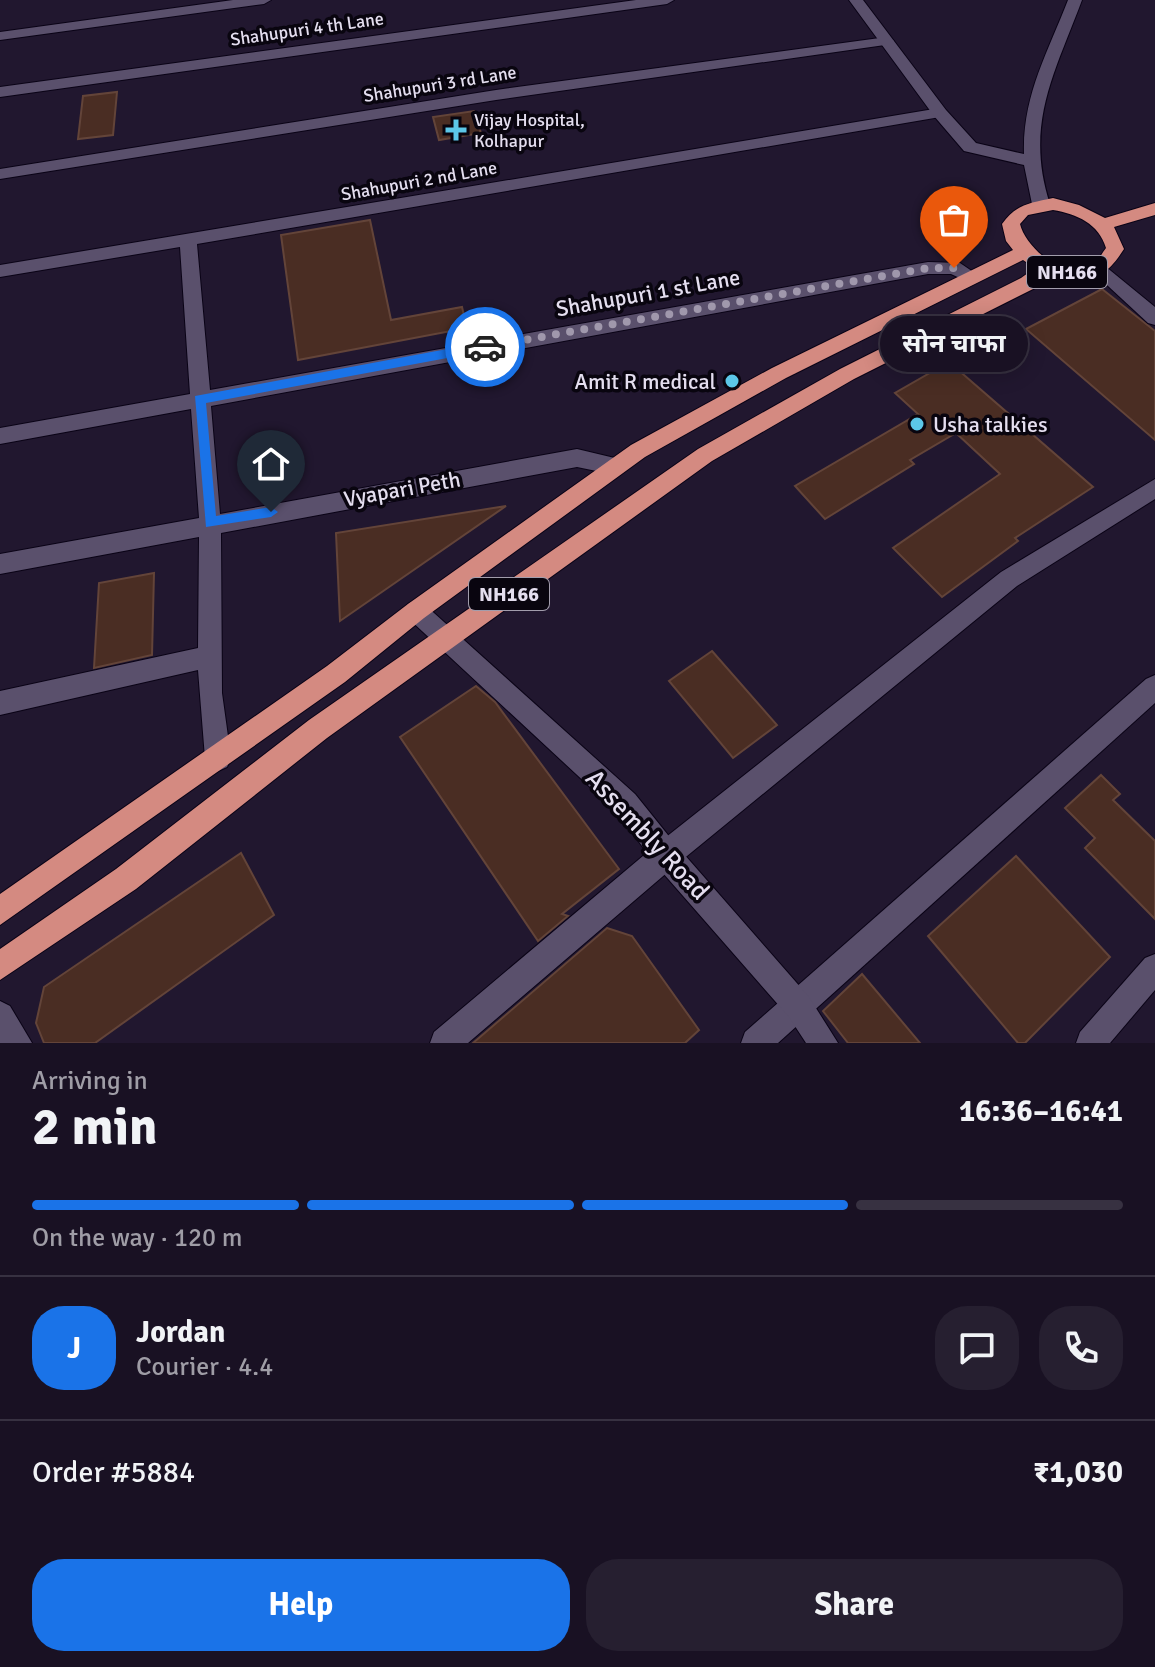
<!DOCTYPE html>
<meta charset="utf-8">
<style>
:root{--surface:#191123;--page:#261f30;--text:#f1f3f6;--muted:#9f9da6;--line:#373141;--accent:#1a73e8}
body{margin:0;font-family:Signika,"Noto Sans Devanagari",sans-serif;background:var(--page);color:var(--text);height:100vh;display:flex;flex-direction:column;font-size:30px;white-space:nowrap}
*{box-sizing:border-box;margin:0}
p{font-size:26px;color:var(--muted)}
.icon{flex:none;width:44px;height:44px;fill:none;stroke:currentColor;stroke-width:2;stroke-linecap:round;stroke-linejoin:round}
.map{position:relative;height:1043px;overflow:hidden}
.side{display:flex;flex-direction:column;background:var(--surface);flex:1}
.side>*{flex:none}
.pin{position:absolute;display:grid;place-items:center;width:68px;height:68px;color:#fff;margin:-82px -34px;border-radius:50% 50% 50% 0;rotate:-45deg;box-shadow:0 0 8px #0007}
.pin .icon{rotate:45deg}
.courier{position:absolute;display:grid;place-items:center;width:80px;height:80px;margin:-40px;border:6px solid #1a73e8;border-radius:50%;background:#fff;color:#222;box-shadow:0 2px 10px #0007}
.bubble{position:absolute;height:56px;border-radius:28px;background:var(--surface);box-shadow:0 4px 20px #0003,0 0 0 2px var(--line);font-size:26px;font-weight:700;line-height:56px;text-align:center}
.head em{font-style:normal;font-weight:700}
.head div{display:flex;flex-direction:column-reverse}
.head{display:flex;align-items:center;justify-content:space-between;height:136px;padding:0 32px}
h1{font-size:52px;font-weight:700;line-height:60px}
.bar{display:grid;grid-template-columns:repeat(4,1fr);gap:12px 8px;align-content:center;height:96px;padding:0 32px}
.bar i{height:10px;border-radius:6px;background:var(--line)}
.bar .active{background:var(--accent)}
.bar p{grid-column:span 4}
.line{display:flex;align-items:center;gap:20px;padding:0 32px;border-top:2px solid var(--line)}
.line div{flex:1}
.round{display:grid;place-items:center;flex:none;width:84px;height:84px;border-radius:32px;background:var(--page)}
.button{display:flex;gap:16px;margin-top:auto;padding:16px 32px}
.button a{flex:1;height:92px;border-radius:32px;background:var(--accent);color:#fff;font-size:32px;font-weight:700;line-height:92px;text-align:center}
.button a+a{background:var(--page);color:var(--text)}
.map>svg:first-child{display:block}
</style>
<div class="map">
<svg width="1155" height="1043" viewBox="0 0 1155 1043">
<rect width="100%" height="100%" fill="#21172f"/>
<g fill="#4a2d23" stroke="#634439" stroke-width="2">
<polygon points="117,92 113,135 78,139 83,96"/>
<polygon points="474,111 481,133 439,140 433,117"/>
<polygon points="370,220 391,320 462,307 467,328 298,360 281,235"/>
<polygon points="1102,289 1155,331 1155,440 1026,329"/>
<polygon points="949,362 1093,487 1015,538 1018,541 942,597 893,548 1000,474 956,433 910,460 914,464 825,519 795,486 918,414 895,393"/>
<polygon points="506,506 340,621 336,533"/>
<polygon points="154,573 152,655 94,668 99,583"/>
<polygon points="712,651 777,725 733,758 669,681"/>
<polygon points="476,686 495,702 619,869 562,914 568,916 538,941 400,737"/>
<polygon points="1101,775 1120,794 1113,800 1155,841 1155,919 1085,848 1095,838 1065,808"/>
<polygon points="241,853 274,915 95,1043 44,1043 36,1023 44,987"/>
<polygon points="1016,856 1110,957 1025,1043 1018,1043 928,936"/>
<polygon points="607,928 632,936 699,1030 685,1043 473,1043"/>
<polygon points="862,974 920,1043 848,1043 823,1011"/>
</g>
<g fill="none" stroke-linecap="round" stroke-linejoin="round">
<defs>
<g id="minor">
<polygon points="233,0 271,0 264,4 0,40 0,32"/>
<polygon points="636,0 674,0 667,4 0,97 0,87"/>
<polygon points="887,37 894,41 892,44 496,100 0,179 0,169 496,90"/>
<polygon points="940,108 948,113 946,116 197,244 210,390 928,262 960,263 982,278 973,284 951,274 928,274 211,406 220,514 577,449 623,460 627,466 623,472 616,475 577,467 221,533 222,693 231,758 227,767 218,771 209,767 205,758 198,670 0,715 0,691 198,648 199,537 0,574 0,554 199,518 191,409 0,444 0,428 190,394 180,247 0,277 0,265"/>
<polygon points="1100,262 1155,307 1155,325 1148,323 1094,273 1094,263"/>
<polygon points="1155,479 1155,499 1017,586 676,865 468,1043 430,1043 434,1032 656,845 1001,572"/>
<polygon points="1155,675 1155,703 778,1043 741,1043 745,1032 1146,679"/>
<polygon points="1155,954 1155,990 1110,1043 1076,1043 1080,1032 1145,958"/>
<polygon points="0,1001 10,1006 32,1043 0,1043"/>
</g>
<g id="tertiary">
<path d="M 849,0 L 863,0 L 946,110 L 976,143 L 1024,154 C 1022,96 1048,52 1068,0 L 1082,0 C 1055,73 1024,124 1050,204 L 1047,208 L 1035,208 L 1032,204 L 1024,165 L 964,151 L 934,116 Z"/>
<polygon points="416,600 424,604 635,794 676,845 809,997 838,1043 806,1043 789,1017 656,865 617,812 408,618 404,611 408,604"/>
</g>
<path id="trunk" d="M 1053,198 L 1079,205 L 1105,218 L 1155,203 L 1155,215 L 1114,227 L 1124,249 C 1103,282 1087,285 1050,276 L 1035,288 L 854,379 L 712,461 L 327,738 L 136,889 L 0,980 L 0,949 L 116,869 L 309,720 L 698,449 L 840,369 L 1021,278 L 1035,268 L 1023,260 L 786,378 L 645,457 L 424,618 L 345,682 L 0,925 L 0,894 L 327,666 L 408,604 L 631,445 L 772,368 L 1013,250 L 1006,241 L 1002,224 C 1016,204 1030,203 1053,198 ZM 1053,210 C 1077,214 1099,224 1106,248 C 1102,253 1099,260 1094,264 C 1068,284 1026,249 1020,224 L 1028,215 Z"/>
</defs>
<use href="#minor" stroke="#0a0316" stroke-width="2"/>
<use href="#tertiary" stroke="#0a0316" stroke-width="2"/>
<use href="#trunk" stroke="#0a0316" stroke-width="2"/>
<use href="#minor" fill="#5a506c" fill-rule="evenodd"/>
<use href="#tertiary" fill="#5a506c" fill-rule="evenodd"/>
<use href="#trunk" fill="#d48a81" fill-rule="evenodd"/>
</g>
<polygon fill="#1a73e8" points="485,342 491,347 485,351 206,403 216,516 271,507 278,512 271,517 206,527 195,396"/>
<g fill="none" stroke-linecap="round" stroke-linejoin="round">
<polyline stroke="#a098ac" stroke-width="8" stroke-dasharray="0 14.4" points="485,347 928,268 954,268"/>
</g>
<g fill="#5cc7e8" stroke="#09050f" stroke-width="3">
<path d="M452 118h8v8h8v8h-8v8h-8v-8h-8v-8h8z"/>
<circle cx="732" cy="381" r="8"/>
<circle cx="917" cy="424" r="8"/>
</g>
<g text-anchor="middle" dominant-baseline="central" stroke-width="7" stroke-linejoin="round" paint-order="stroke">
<g font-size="18" fill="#e4deef" stroke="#09050f">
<text transform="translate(307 29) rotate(-8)">Shahupuri 4 th Lane</text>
<text transform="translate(440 84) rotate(-9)">Shahupuri 3 rd Lane</text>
<text transform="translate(419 181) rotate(-10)">Shahupuri 2 nd Lane</text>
</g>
<g font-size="18" fill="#e4deef" stroke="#09050f" text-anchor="start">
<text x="474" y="120">Vijay Hospital,<tspan x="474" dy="21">Kolhapur</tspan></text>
</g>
<g fill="#09050f" stroke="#a29dac" stroke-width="2">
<rect x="1027" y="256" width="80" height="32" rx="6"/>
<rect x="469" y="578" width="80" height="32" rx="6"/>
</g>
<g font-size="20" font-weight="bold" fill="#e4deef">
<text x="1067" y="272">NH166</text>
<text x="509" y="594">NH166</text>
</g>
<g font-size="22" fill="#e4deef" stroke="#09050f">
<text transform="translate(648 293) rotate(-10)">Shahupuri 1 st Lane</text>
<text transform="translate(402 489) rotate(-10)">Vyapari Peth</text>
</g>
<g font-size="22" fill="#e4deef" stroke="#09050f" text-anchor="end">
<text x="716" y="381">Amit R medical</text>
<text x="933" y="424" text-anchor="start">Usha talkies</text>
</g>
<g font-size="26" fill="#e4deef" stroke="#09050f">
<text transform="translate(647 835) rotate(47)">Assembly Road</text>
</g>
</g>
</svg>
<div class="pin" style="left:954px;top:268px;background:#ea580c"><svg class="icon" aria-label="bag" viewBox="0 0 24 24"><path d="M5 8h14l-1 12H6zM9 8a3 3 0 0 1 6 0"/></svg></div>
<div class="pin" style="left:271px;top:512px;background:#1f2937"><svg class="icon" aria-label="home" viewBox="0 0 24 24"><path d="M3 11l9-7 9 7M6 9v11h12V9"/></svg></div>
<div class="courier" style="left:485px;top:347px"><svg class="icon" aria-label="car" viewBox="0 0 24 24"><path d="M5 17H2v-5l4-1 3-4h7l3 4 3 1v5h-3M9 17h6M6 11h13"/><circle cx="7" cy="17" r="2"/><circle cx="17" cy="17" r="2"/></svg></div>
<div class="bubble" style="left:880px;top:316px;width:148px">सोन चाफा</div>
</div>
<section class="side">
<div class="head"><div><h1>2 min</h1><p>Arriving in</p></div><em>16:36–16:41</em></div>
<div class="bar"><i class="active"></i><i class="active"></i><i class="active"></i><i></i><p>On the way · 120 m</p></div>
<div class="line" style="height:144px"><b class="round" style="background:var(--accent);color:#fff">J</b><div><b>Jordan</b><p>Courier · 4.4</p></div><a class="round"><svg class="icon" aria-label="chat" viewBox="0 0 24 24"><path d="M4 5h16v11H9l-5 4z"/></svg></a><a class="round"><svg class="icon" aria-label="phone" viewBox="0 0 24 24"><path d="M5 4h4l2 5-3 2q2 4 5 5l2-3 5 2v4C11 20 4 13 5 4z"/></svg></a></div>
<div class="line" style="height:104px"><div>Order #5884</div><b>₹1,030</b></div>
<div class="button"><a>Help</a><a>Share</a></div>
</section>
